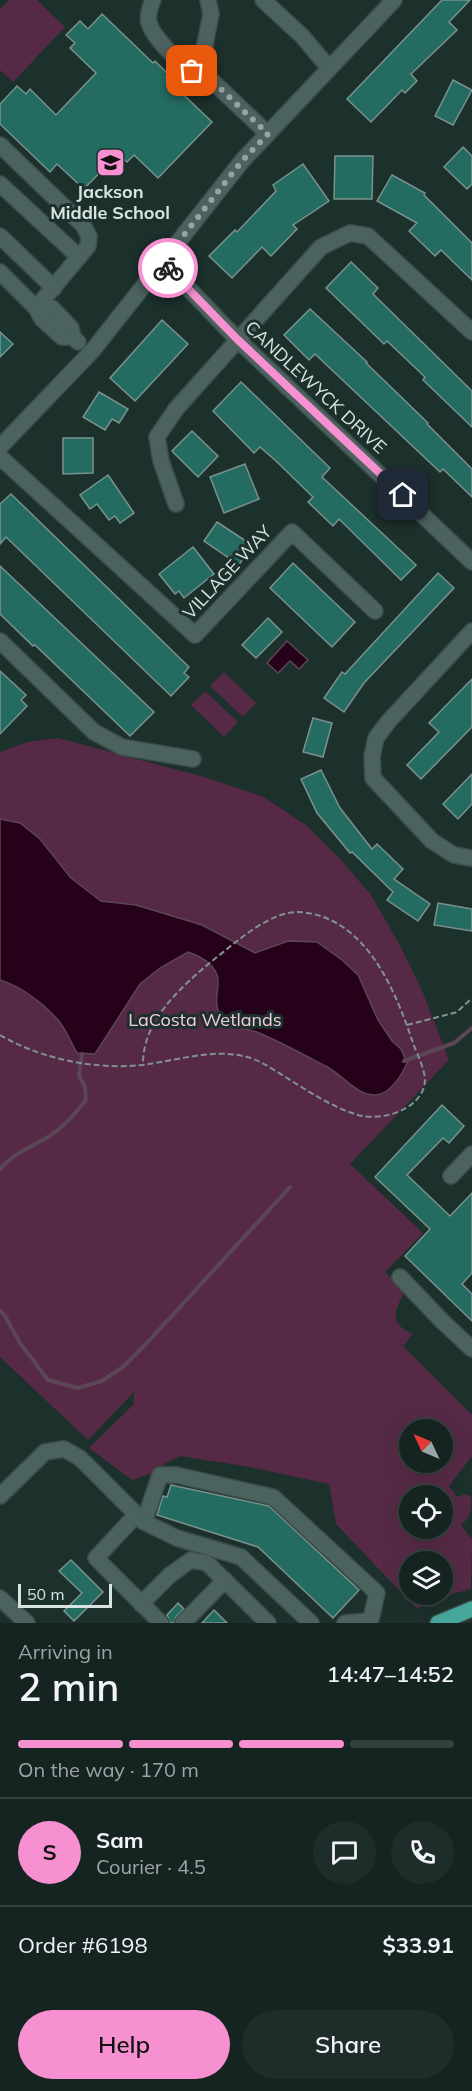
<!DOCTYPE html>
<meta charset="utf-8">
<style>
:root{--surface:#152421;--page:#1e2c2a;--text:#f1f3f6;--muted:#9da4a5;--line:#34413f;--accent:#f690d0}
body{margin:0;font-family:Mulish,sans-serif;background:var(--page);color:var(--text);height:100vh;display:flex;flex-direction:column;font-size:22px;white-space:nowrap}
*{box-sizing:border-box;margin:0}
p{font-size:20px;color:var(--muted)}
.icon{flex:none;width:33px;height:33px;fill:none;stroke:currentColor;stroke-width:2;stroke-linecap:round;stroke-linejoin:round}
.map{position:relative;height:1623px;overflow:hidden}
.drawer{display:flex;flex-direction:column;background:var(--surface);flex:1}
.drawer>*{flex:none}
.needle{width:39px;rotate:314deg}
.buttons{position:absolute;left:399px;top:1419px;display:grid;gap:12px}
.buttons a{display:grid;place-items:center;width:54px;height:54px;border-radius:50%;background:var(--surface);box-shadow:0 6px 24px #0002,0 0 0 2px var(--line);font-size:30px}
.scale{position:absolute;left:18px;bottom:15px;width:94px;box-sizing:border-box;padding-left:6px;border:3px solid #d8e4e2;border-top:0;font-size:16px;line-height:21px;white-space:nowrap;color:#d8e4e2;-webkit-text-stroke:4px #1c302c;paint-order:stroke}
.pin{position:absolute;display:grid;place-items:center;width:51px;height:51px;color:#fff;margin:-26px;border-radius:12px;box-shadow:0 3px 9px #0006}
.courier{position:absolute;display:grid;place-items:center;width:60px;height:60px;margin:-30px;border:4px solid #f690d0;border-radius:50%;background:#fff;color:#222;box-shadow:0 2px 8px #0007}
.head em{font-style:normal;font-weight:600}
.head div{display:flex;flex-direction:column-reverse}
.head{display:flex;align-items:center;justify-content:space-between;height:102px;padding:0 18px}
h1{font-size:39px;font-weight:600;line-height:45px}
.bar{display:grid;grid-template-columns:repeat(4,1fr);gap:9px 6px;align-content:center;height:72px;padding:0 18px}
.bar i{height:8px;border-radius:4px;background:var(--line)}
.bar .current{background:var(--accent)}
.bar p{grid-column:span 4}
.line{display:flex;align-items:center;gap:15px;padding:0 18px;border-top:2px solid var(--line)}
.line div{flex:1}
.round{display:grid;place-items:center;flex:none;width:63px;height:63px;border-radius:32px;background:var(--page)}
.primary-button{display:flex;gap:12px;margin-top:auto;padding:12px 18px}
.primary-button a{flex:1;height:69px;border-radius:36px;background:var(--accent);color:#111;font-size:24px;font-weight:600;line-height:69px;text-align:center}
.primary-button a+a{background:var(--page);color:var(--text)}
.map>svg:first-child{display:block}
</style>
<div class="map">
<svg width="472" height="1623" viewBox="0 0 472 1623">
<rect width="100%" height="100%" fill="#1c302c"/>
<g fill="#562a46" fill-rule="evenodd">
<polygon points="9,0 37,0 65,27 13,82 0,70 0,9"/>
<polygon points="224,672 256,703 243,717 210,686"/>
<polygon points="205,691 238,722 224,737 191,705"/>
<path d="M 58,738 L 204,777 L 264,797 L 306,825 L 340,859 L 371,895 L 401,947 L 423,993 L 449,1060 L 350,1164 L 423,1233 L 385,1272 L 400,1287 L 403,1295 C 393,1313 391,1325 413,1334 L 403,1346 L 472,1415 L 472,1456 L 449,1486 L 457,1497 L 465,1494 L 471,1497 C 472,1510 471,1517 461,1525 L 472,1539 L 471,1589 L 438,1598 L 417,1609 L 336,1524 L 329,1484 L 244,1466 L 180,1456 L 166,1463 L 150,1474 L 132,1480 L 89,1448 L 134,1404 L 134,1392 L 88,1440 L 0,1357 L 0,752 L 27,742 ZM 410,1430 L 442,1430 L 442,1462 L 410,1462 ZM 410,1496 L 442,1496 L 442,1528 L 410,1528 ZM 410,1562 L 442,1562 L 442,1594 L 410,1594 Z"/>
</g>
<g fill="#25021a" stroke="#5b4656" stroke-width="1.5">
<polygon points="287,641 308,660 299,669 290,661 278,673 267,663"/>
<path d="M 0,819 L 20,823 L 40,839 L 71,878 L 101,901 L 136,905 L 202,925 L 255,953 L 288,941 L 317,942 L 342,960 L 358,975 L 378,1020 L 392,1041 L 401,1049 L 407,1063 C 402,1075 390,1094 376,1095 C 358,1096 343,1076 329,1068 C 306,1056 283,1043 259,1033 C 249,1028 234,1029 225,1020 C 212,1008 218,996 218,982 C 219,966 200,956 188,952 L 160,968 L 140,984 L 95,1054 L 77,1053 C 71,1043 66,1029 58,1020 C 43,1003 22,987 0,980 Z"/>
</g>
<g fill="none" stroke-linecap="round" stroke-linejoin="round">
<g stroke="#5b4656" stroke-width="4">
<polyline points="404,1061 454,1043 472,1028"/>
<path d="M 0,1169 C 14,1153 31,1147 48,1137 C 64,1127 74,1115 86,1100 L 85,1087 L 79,1076 L 82,1054"/>
<polyline points="0,1310 5,1316 20,1343 48,1380 78,1388 102,1381 123,1367 146,1344 290,1187"/>
</g>
</g>
<g fill="#246c62" stroke="#7a918d" stroke-width="1.5">
<polygon points="442,0 470,0 449,22 457,30 411,74 417,81 405,93 402,90 371,122 347,99"/>
<polygon points="102,14 153,63 155,61 169,75 166,78 212,122 158,178 134,155 127,162 125,160 117,168 110,162 84,189 57,164 50,172 0,124 0,104 17,86 26,94 30,89 56,115 96,73 70,48 75,43 66,35 80,21 88,29"/>
<polygon points="453,80 472,90 453,125 435,116"/>
<polygon points="463,147 472,156 472,184 467,189 444,167"/>
<polygon points="335,156 373,156 372,199 334,199"/>
<polygon points="303,164 329,201 293,225 297,229 271,256 262,247 232,278 209,256 235,230 237,232 276,191 273,185"/>
<polygon points="392,175 425,193 424,195 472,243 472,280 441,250 435,256 409,231 417,223 377,201"/>
<polygon points="351,262 378,288 373,294 472,391 472,427 423,380 425,377 387,341 384,344 326,288"/>
<polygon points="310,309 367,362 366,363 428,423 427,424 472,469 472,497 443,469 440,472 315,354 309,360 284,335"/>
<polygon points="162,320 188,344 135,401 110,378"/>
<polygon points="0,332 13,344 0,357"/>
<polygon points="241,382 330,468 322,477 416,565 401,580 339,519 333,526 308,502 313,497 276,461 260,447 254,453 213,411"/>
<polygon points="99,392 128,409 119,423 112,419 105,430 83,417"/>
<polygon points="192,431 218,456 198,477 172,451"/>
<polygon points="63,438 93,438 93,473 63,474"/>
<polygon points="245,464 259,499 224,513 210,477"/>
<polygon points="108,475 134,513 120,523 115,516 109,520 97,504 90,509 80,495"/>
<polygon points="11,494 189,667 184,673 189,677 171,696 6,537 0,544 0,504"/>
<polygon points="217,522 252,545 239,565 204,541"/>
<polygon points="193,547 214,574 184,598 179,591 175,594 159,574"/>
<polygon points="293,563 355,622 332,647 270,588"/>
<polygon points="0,566 154,712 130,736 35,645 33,646 0,614"/>
<polygon points="438,573 454,588 364,683 344,712 324,698 342,672 345,674"/>
<polygon points="268,618 282,632 256,658 242,645"/>
<polygon points="0,671 26,695 21,700 27,706 0,734"/>
<polygon points="472,679 472,727 421,779 407,765 439,732 429,723"/>
<polygon points="313,718 332,723 323,757 303,752"/>
<polygon points="321,770 340,808 372,849 377,844 403,869 394,879 430,904 418,921 387,900 393,892 352,852 350,853 317,813 301,779"/>
<polygon points="472,774 472,804 458,819 443,804"/>
<polygon points="438,903 472,909 472,931 434,925"/>
<polygon points="442,1105 464,1126 449,1143 443,1138 407,1175 450,1216 472,1193 472,1273 462,1284 472,1294 472,1321 405,1256 430,1229 375,1177"/>
<polygon points="171,1485 269,1506 359,1590 333,1618 258,1547 157,1515 163,1496 167,1497"/>
<polygon points="71,1560 103,1592 74,1621 64,1611 82,1593 59,1571"/>
<polygon points="178,1603 184,1609 176,1617 174,1623 170,1623 167,1615"/>
<polygon points="214,1610 227,1623 202,1623"/>
</g>
<g fill="none" stroke-linecap="round" stroke-linejoin="round">
<defs>
<g id="minor">
<path d="M 153,0 C 150,7 147,15 149,23 C 153,37 181,66 194,72 C 198,74 203,75 207,76"/>
<polyline points="208,0 211,14 202,60 207,76 268,134"/>
<polyline points="263,0 302,36 329,68"/>
<polyline points="0,145 83,225 89,236 88,246 36,308"/>
<polyline points="0,184 79,257"/>
<polyline points="0,236 54,288"/>
<polyline points="163,262 237,339 472,562"/>
<polyline points="0,272 36,308 42,319 62,337 73,337"/>
<polyline points="36,308 52,308 71,328 73,337 78,342"/>
<polyline points="0,447 93,350 242,161 394,0"/>
<polyline points="0,457 195,635 292,532 375,611"/>
<polyline points="176,504 161,461 157,437 176,409 321,247 350,233 368,236 472,332"/>
<polyline points="472,631 388,722 376,738 372,756 373,778 432,841 454,855 472,858"/>
<polyline points="0,641 94,732 122,747 193,759"/>
<polyline points="451,1176 472,1154"/>
<polyline points="400,1277 442,1321 472,1349"/>
<polyline points="0,1496 45,1452 64,1449 80,1458 144,1522 160,1475 176,1475 273,1497 377,1593 370,1623"/>
<polyline points="136,1515 96,1558 161,1623"/>
<polyline points="144,1522 177,1538 241,1557 311,1623"/>
<polyline points="0,1598 27,1623"/>
<polyline points="141,1604 170,1575 191,1560 207,1563 268,1623"/>
<polyline points="183,1623 225,1580"/>
<polyline points="345,1623 370,1621"/>
</g>
<polyline id="major" points="438,1623 472,1609"/>
</defs>
<use href="#minor" stroke="#3b4d4a" stroke-width="18"/>
<use href="#major" stroke="#3b4d4a" stroke-width="18"/>
<g stroke="#82928f" stroke-width="2" stroke-dasharray="6 3" stroke-linecap="butt">
<polyline points="407,1025 457,1012 472,998"/>
<path d="M 0,1035 C 41,1059 95,1070 142,1065 C 182,1060 227,1043 264,1064 C 292,1080 331,1109 362,1116 C 384,1120 417,1110 424,1087 C 428,1073 417,1055 413,1043 C 395,989 365,916 299,912 C 269,911 234,944 212,961 C 181,987 142,1021 143,1065"/>
</g>
<use href="#minor" stroke="#4c625e" stroke-width="15"/>
<use href="#major" stroke="#47a89b" stroke-width="15"/>
</g>
<g fill="none" stroke-linecap="round" stroke-linejoin="round">
<polyline stroke="#96a5a2" stroke-width="6" stroke-dasharray="0 10.8" points="168,268 163,262 242,161 268,134 207,76 192,71"/>
<polyline stroke="#f690d0" stroke-width="8" points="168,268 237,339 403,495"/>
</g>
<defs>
<symbol id="school-square" viewBox="-11 -11 22 22"><rect x="-9" y="-9" width="18" height="18" rx="4" fill="#f690d0" stroke="#1c302c"/><path d="M0-5L7-2L0 1L-7-2ZM-4 1L0 2.5L4 1V4Q0 6-4 4Z" fill="#111"/></symbol>
</defs>
<g fill-rule="evenodd">
<use href="#school-square" x="94" y="146" width="33" height="33"/>
</g>
<g text-anchor="middle" dominant-baseline="central" stroke-width="6" stroke-linejoin="round" paint-order="stroke">
<g font-size="18" font-weight="bold" fill="#d8e4e2" stroke="#1c302c">
<text x="110" y="191">Jackson<tspan x="110" dy="21">Middle School</tspan></text>
</g>
<g font-size="18" fill="#d8e4e2" stroke="#1c302c">
<text transform="translate(316 387) rotate(43)">CANDLEWYCK DRIVE</text>
<text transform="translate(227 572) rotate(-47)">VILLAGE WAY</text>
</g>
<g font-size="18" fill="#f5c9e3" stroke="#1c302c">
<text x="205" y="1019">LaCosta Wetlands</text>
</g>
</g>
</svg>
<div class="buttons">
<a><svg class="needle" viewBox="-14 -14 28 28"><path d="M0-13l5 13h-10z" fill="#e53935"/><path d="M0 13l5-13h-10z" fill="#9da4a5"/></svg></a>
<a><svg class="icon" aria-label="locate" viewBox="0 0 24 24"><circle cx="12" cy="12" r="6"/><path d="M12 2v4M12 18v4M2 12h4M18 12h4"/></svg></a>
<a><svg class="icon" aria-label="layers" viewBox="0 0 24 24"><path d="M12 4l9 5-9 5-9-5zM3 14l9 5 9-5"/></svg></a>
</div>
<div class="scale">50 m</div>
<div class="pin" style="left:192px;top:71px;background:#ea580c"><svg class="icon" aria-label="bag" viewBox="0 0 24 24"><path d="M5 8h14l-1 12H6zM9 8a3 3 0 0 1 6 0"/></svg></div>
<div class="pin" style="left:403px;top:495px;background:#1f2937"><svg class="icon" aria-label="home" viewBox="0 0 24 24"><path d="M3 11l9-7 9 7M6 9v11h12V9"/></svg></div>
<div class="courier" style="left:168px;top:268px"><svg class="icon" aria-label="bike" viewBox="0 0 24 24"><circle cx="6" cy="16" r="4"/><circle cx="18" cy="16" r="4"/><path d="M6 16l4-8h5l3 8M10 8l3 8H6M13 5h3"/></svg></div>
</div>
<section class="drawer">
<div class="head"><div><h1>2 min</h1><p>Arriving in</p></div><em>14:47–14:52</em></div>
<div class="bar"><i class="current"></i><i class="current"></i><i class="current"></i><i></i><p>On the way · 170 m</p></div>
<div class="line" style="height:108px"><b class="round" style="background:var(--accent);color:#111">S</b><div><b>Sam</b><p>Courier · 4.5</p></div><a class="round"><svg class="icon" aria-label="chat" viewBox="0 0 24 24"><path d="M4 5h16v11H9l-5 4z"/></svg></a><a class="round"><svg class="icon" aria-label="phone" viewBox="0 0 24 24"><path d="M5 4h4l2 5-3 2q2 4 5 5l2-3 5 2v4C11 20 4 13 5 4z"/></svg></a></div>
<div class="line" style="height:78px"><div>Order #6198</div><b>$33.91</b></div>
<div class="primary-button"><a>Help</a><a>Share</a></div>
</section>
